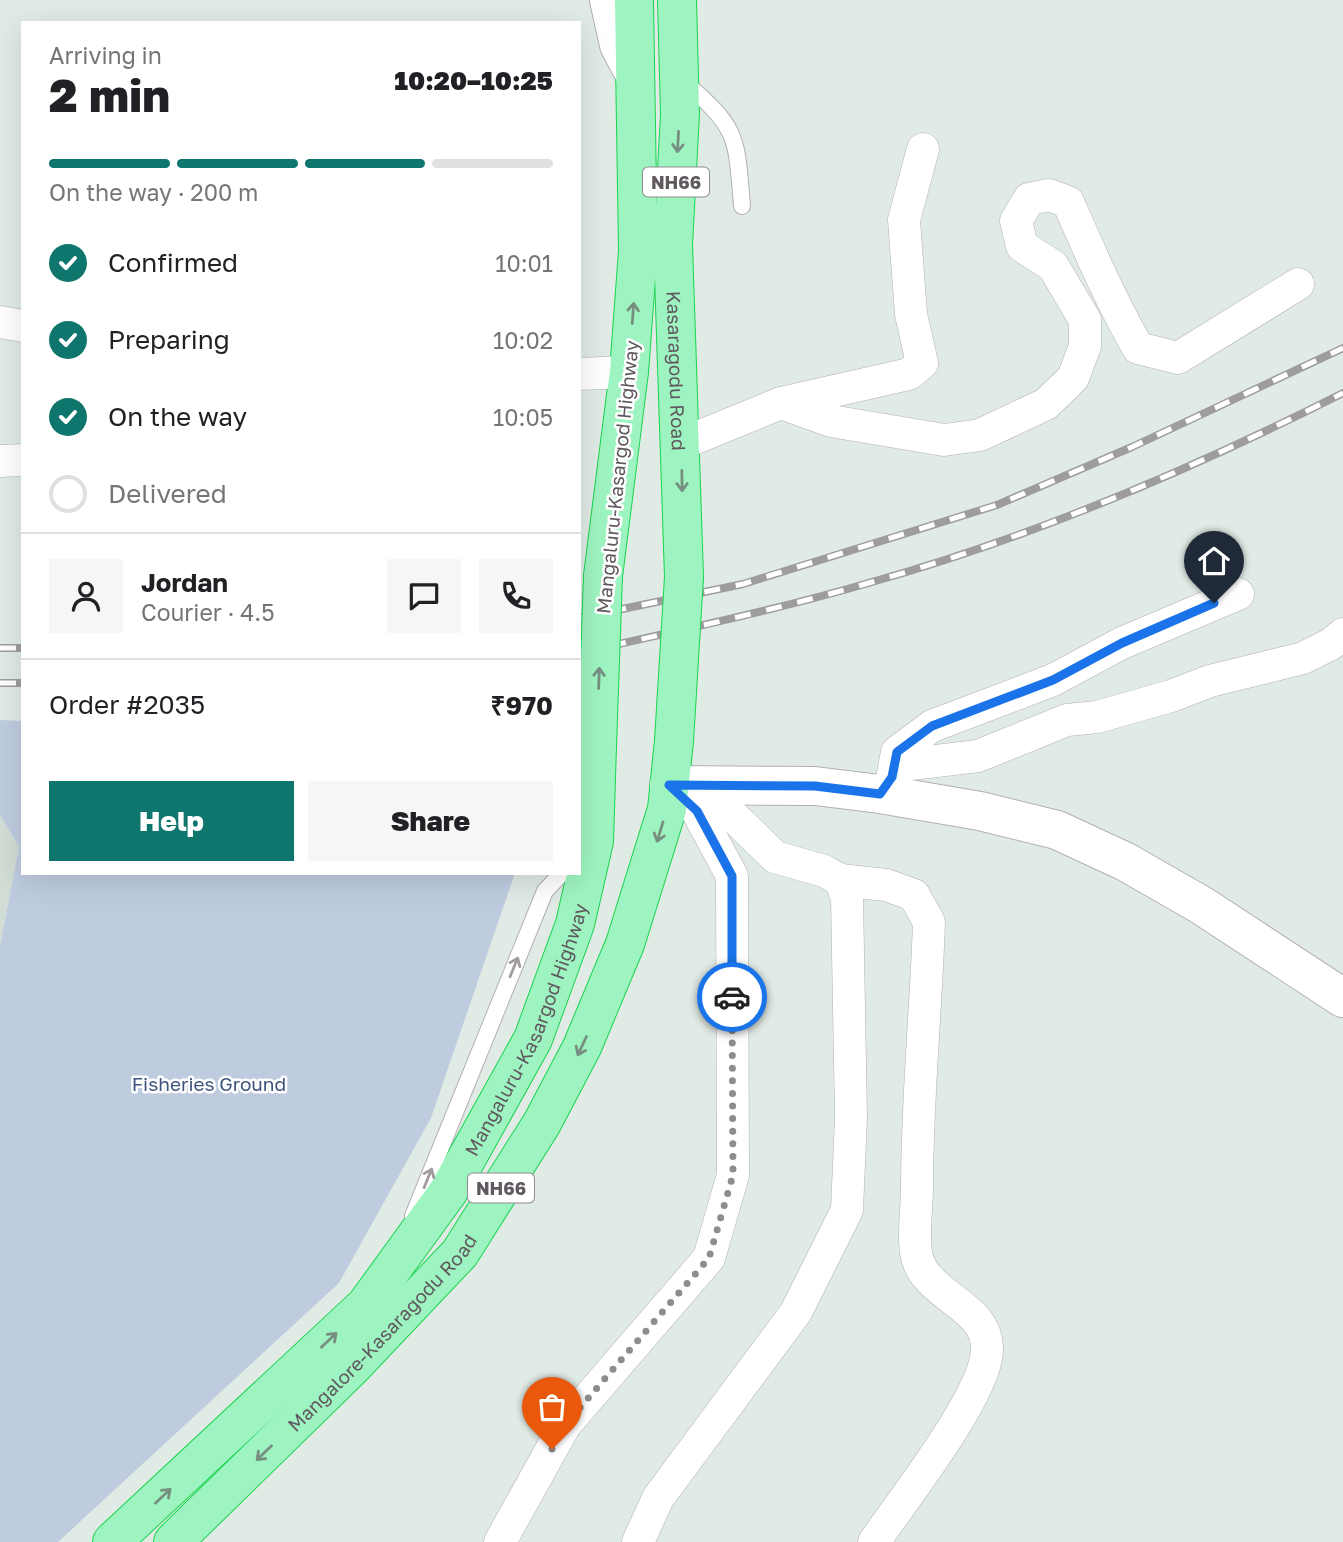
<!DOCTYPE html>
<meta charset="utf-8">
<style>
:root{--surface:#fff;--page:#f6f6f6;--text:#202124;--muted:#757577;--line:#e0e0e0;--accent:#0f766e}
body{margin:0;font-family:"Golos Text",sans-serif;background:var(--page);color:var(--text);height:100vh;display:flex;flex-direction:column;font-size:26px;white-space:nowrap}
*{box-sizing:border-box;margin:0}
p{font-size:23px;color:var(--muted)}
.icon{flex:none;width:38px;height:38px;fill:none;stroke:currentColor;stroke-width:2;stroke-linecap:round;stroke-linejoin:round}
.map{position:relative;flex:1;overflow:hidden}
.side{position:absolute;left:21px;top:21px;width:560px;height:854px;display:flex;flex-direction:column;background:var(--surface);border-radius:0px;box-shadow:0 7px 28px #0002}
.side>*{flex:none}
.pin{position:absolute;display:grid;place-items:center;width:60px;height:60px;color:#fff;margin:-72px -30px;border-radius:50% 50% 50% 0;rotate:-45deg;box-shadow:0 0 7px #0007}
.pin .icon{rotate:45deg}
.courier{position:absolute;display:grid;place-items:center;width:70px;height:70px;margin:-35px;border:5px solid #1a73e8;border-radius:50%;background:#fff;color:#222;box-shadow:0 2px 9px #0007}
.headline em{font-style:normal;font-weight:800}
.headline div{display:flex;flex-direction:column-reverse}
.headline{display:flex;align-items:center;justify-content:space-between;height:119px;padding:0 28px}
h1{font-size:46px;font-weight:800;line-height:52px}
.bar{display:grid;grid-template-columns:repeat(4,1fr);gap:10px 7px;align-content:center;height:84px;padding:0 28px}
.bar i{height:9px;border-radius:5px;background:var(--line)}
.bar .selected{background:var(--accent)}
.bar p{grid-column:span 4}
.line{display:flex;align-items:center;gap:18px;padding:0 28px;border-top:2px solid var(--line)}
.line div{flex:1}
.round{display:grid;place-items:center;flex:none;width:74px;height:74px;border-radius:0px;background:var(--page)}
ol{padding:0 28px;list-style:none}
li{display:flex;align-items:center;gap:21px;height:77px}
li p{margin-inline-start:auto}
li .icon{padding:7px;border-radius:50%;background:var(--accent);color:#fff;stroke-width:4}
li:last-child{color:var(--muted)}
li i{width:38px;height:38px;border:4px solid var(--line);border-radius:50%}
.primary-button{display:flex;gap:14px;margin-top:auto;padding:14px 28px}
.primary-button a{flex:1;height:80px;border-radius:0px;background:var(--accent);color:#fff;font-size:28px;font-weight:800;line-height:80px;text-align:center}
.primary-button a+a{background:var(--page);color:var(--text)}
.map>svg:first-child{display:block}
</style>
<div class="map">
<svg width="1343" height="1542" viewBox="0 0 1343 1542">
<rect width="100%" height="100%" fill="#e1ebe5"/>
<polygon fill="#d2ddd5" points="0,815 19,846 0,947"/>
<polygon fill="#bfcce0" points="0,720 23,721 23,873 515,873 431,1118 339,1283 58,1542 0,1542 0,947 19,846 0,815"/>
<g fill="none" stroke-linecap="round" stroke-linejoin="round">
<defs>
<g id="service">
<path d="M 683,81 C 739,129 736,135 742,206"/>
<polyline points="413,1216 545,891 562,873"/>
</g>
<g id="minor">
<polyline points="0,322 23,326"/>
<polyline points="579,374 629,372"/>
<path d="M 781,403 L 831,421 L 944,440 L 980,435 L 1046,404 L 1073,378 L 1085,346 L 1085,320 L 1053,266 L 1022,246 L 1016,221 L 1029,199 L 1049,195 L 1068,202 C 1090,252 1111,301 1138,348 L 1178,358 L 1298,284"/>
<polyline points="681,444 781,403 909,374 922,363 911,314 904,220 923,149"/>
<polyline points="0,461 23,460"/>
<polyline points="895,766 978,756 1067,720 1097,717 1171,696 1210,681 1303,658 1331,644 1343,634"/>
<polyline points="892,779 897,752 932,726 1053,680 1122,643 1238,594"/>
<path d="M 840,880 L 886,885 L 914,895 L 929,922 C 926,1011 917,1099 917,1188 C 917,1208 913,1232 916,1252 C 922,1297 990,1304 987,1351 C 985,1396 902,1501 874,1542"/>
<polyline points="500,1542 565,1425 709,1258 733,1175 732,876 697,811 678,793"/>
<polyline points="638,1542 658,1498 796,1312 847,1210 851,1117 847,898 840,880 824,871 775,857 726,809 675,787"/>
</g>
<g id="tertiary">
<polyline points="609,0 619,45 635,75"/>
<polyline points="669,785 815,786 880,794 980,811 1057,830 1126,862 1201,905 1343,998"/>
</g>
<g id="trunk">
<path id="s1" d="M 677,0 L 680,114 L 673,245 L 684,577"/>
<polyline points="603,576 629,372 638,251 634,0"/>
<path id="s2" d="M 112,1542 L 366,1305 L 448,1192 L 533,1039 L 575,924 L 594,841 L 597,746"/>
<path id="s3" d="M 173,1542 L 352,1367 L 460,1253 L 542,1123 L 582,1047 L 625,944 L 667,809 L 674,741"/>
</g>
</defs>
<use href="#service" stroke="#b5aeb4" stroke-width="18"/>
<use href="#minor" stroke="#b5aeb4" stroke-width="33"/>
<use href="#tertiary" stroke="#b5aeb4" stroke-width="40"/>
<use href="#trunk" stroke="#18d44e" stroke-width="40"/>
<use href="#service" stroke="#fff" stroke-width="16"/>
<use href="#minor" stroke="#fff" stroke-width="32"/>
<use href="#tertiary" stroke="#fff" stroke-width="38"/>
<use href="#trunk" stroke="#9ef4c0" stroke-width="38"/>
<defs>
<g id="rail">
<polyline points="579,618 743,584 997,505 1132,447 1343,348"/>
<polyline points="0,648 23,648"/>
<path d="M 579,653 C 677,631 776,610 872,582 C 1032,537 1195,468 1343,393"/>
<polyline points="0,683 23,683"/>
</g>
</defs>
<use href="#rail" stroke="#9f9c9e" stroke-width="8"/>
<use href="#rail" stroke="#fff" stroke-width="5" stroke-dasharray="16" stroke-linecap="butt"/>
<defs>
<g id="trunk-bridge">
<polyline points="674,741 684,577"/>
<polyline points="597,746 603,576"/>
</g>
</defs>
<use href="#trunk-bridge" stroke="#18d44e" stroke-width="40" stroke-linecap="butt"/>
<use href="#trunk-bridge" stroke="#9ef4c0" stroke-width="38"/>
</g>
<defs><path id="oneway-shaft" d="M-6 0H5M1.5-3L5.5 0L1.5 3" fill="none" stroke-width="1.6" stroke-linecap="round" stroke-linejoin="round" transform="scale(1.75)"/></defs>
<g stroke="#768f81">
<use href="#oneway-shaft" transform="translate(678 142) rotate(93)"/>
<use href="#oneway-shaft" transform="translate(633 313) rotate(-86)"/>
<use href="#oneway-shaft" transform="translate(682 481) rotate(89)"/>
<use href="#oneway-shaft" transform="translate(599 678) rotate(-88)"/>
<use href="#oneway-shaft" transform="translate(660 832) rotate(107)"/>
<use href="#oneway-shaft" transform="translate(582 1046) rotate(115)"/>
<use href="#oneway-shaft" transform="translate(329 1340) rotate(-43)"/>
<use href="#oneway-shaft" transform="translate(264 1453) rotate(136)"/>
<use href="#oneway-shaft" transform="translate(163 1496) rotate(-43)"/>
</g>
<g stroke="#a09b9f">
<use href="#oneway-shaft" transform="translate(514 967) rotate(-68)"/>
<use href="#oneway-shaft" transform="translate(428 1178) rotate(-68)"/>
</g>
<g fill="none" stroke-linecap="round" stroke-linejoin="round">
<polyline stroke="#8d8c8e" stroke-width="7" stroke-dasharray="0 12.6" points="552,1449 565,1425 709,1258 733,1175 732,997"/>
<polyline stroke="#1a73e8" stroke-width="9" points="732,997 732,876 697,811 669,785 815,786 880,794 892,777 897,752 932,726 1053,680 1122,643 1214,603"/>
</g>
<g text-anchor="middle" dominant-baseline="central" stroke-width="5" stroke-linejoin="round" paint-order="stroke">
<g fill="#fff" stroke="#908b8f" stroke-width="2">
<rect x="643" y="167.5" width="66" height="29" rx="5"/>
<rect x="468" y="1173.5" width="66" height="29" rx="5"/>
</g>
<g font-size="18" font-weight="bold" fill="#60595f">
<text x="676" y="182">NH66</text>
<text x="501" y="1188">NH66</text>
</g>
<g font-size="19" fill="#60595f" stroke="#fff">
<text stroke="none"><textPath href="#s1" startOffset="371">Kasaragodu Road</textPath></text>
<text transform="translate(617 477) rotate(-84)">Mangaluru-Kasargod Highway</text>
<text stroke="none"><textPath href="#s2" startOffset="668">Mangaluru-Kasargod Highway</textPath></text>
<text stroke="none"><textPath href="#s3" startOffset="296">Mangalore-Kasaragodu Road</textPath></text>
</g>
<g font-size="19" fill="#3c537c" stroke="#fff">
<text x="209" y="1083">Fisheries Ground</text>
</g>
</g>
</svg>
<div class="pin" style="left:552px;top:1449px;background:#ea580c"><svg class="icon" aria-label="bag" viewBox="0 0 24 24"><path d="M5 8h14l-1 12H6zM9 8a3 3 0 0 1 6 0"/></svg></div>
<div class="pin" style="left:1214px;top:603px;background:#1f2937"><svg class="icon" aria-label="home" viewBox="0 0 24 24"><path d="M3 11l9-7 9 7M6 9v11h12V9"/></svg></div>
<div class="courier" style="left:732px;top:997px"><svg class="icon" aria-label="car" viewBox="0 0 24 24"><path d="M5 17H2v-5l4-1 3-4h7l3 4 3 1v5h-3M9 17h6M6 11h13"/><circle cx="7" cy="17" r="2"/><circle cx="17" cy="17" r="2"/></svg></div>
<section class="side">
<div class="headline"><div><h1>2 min</h1><p>Arriving in</p></div><em>10:20–10:25</em></div>
<div class="bar"><i class="selected"></i><i class="selected"></i><i class="selected"></i><i></i><p>On the way · 200 m</p></div>
<ol>
<li><svg class="icon" aria-label="check" viewBox="0 0 24 24"><path d="M5 12l5 5 9-10"/></svg>Confirmed<p>10:01</p></li>
<li><svg class="icon" aria-label="check" viewBox="0 0 24 24"><path d="M5 12l5 5 9-10"/></svg>Preparing<p>10:02</p></li>
<li><svg class="icon" aria-label="check" viewBox="0 0 24 24"><path d="M5 12l5 5 9-10"/></svg>On the way<p>10:05</p></li>
<li><i></i>Delivered</li>
</ol>
<div class="line" style="height:126px"><a class="round"><svg class="icon" aria-label="person" viewBox="0 0 24 24"><circle cx="12" cy="8" r="4"/><path d="M4 21q1-7 8-7t8 7"/></svg></a><div><b>Jordan</b><p>Courier · 4.5</p></div><a class="round"><svg class="icon" aria-label="chat" viewBox="0 0 24 24"><path d="M4 5h16v11H9l-5 4z"/></svg></a><a class="round"><svg class="icon" aria-label="phone" viewBox="0 0 24 24"><path d="M5 4h4l2 5-3 2q2 4 5 5l2-3 5 2v4C11 20 4 13 5 4z"/></svg></a></div>
<div class="line" style="height:91px"><div>Order #2035</div><b>₹970</b></div>
<div class="primary-button"><a>Help</a><a>Share</a></div>
</section>
</div>
